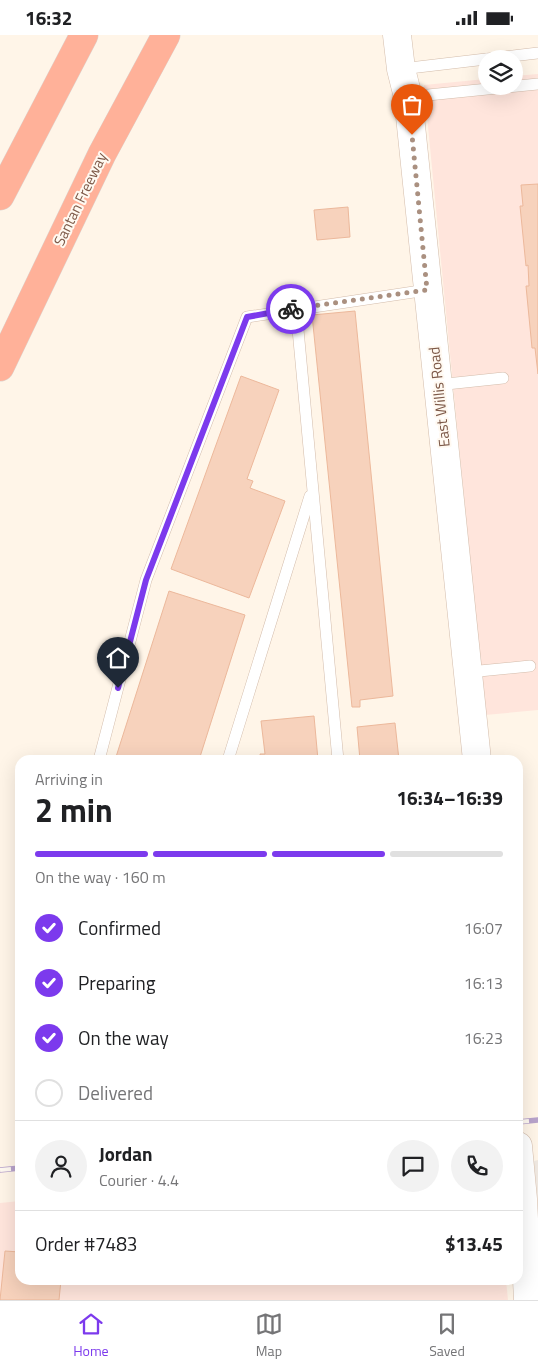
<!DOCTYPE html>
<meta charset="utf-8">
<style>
:root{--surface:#fff;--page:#f2f2f2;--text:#202124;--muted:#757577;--line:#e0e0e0;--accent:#7c3aed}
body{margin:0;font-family:"Titillium Web",sans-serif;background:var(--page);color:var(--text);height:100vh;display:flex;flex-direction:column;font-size:19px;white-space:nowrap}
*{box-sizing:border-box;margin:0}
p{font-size:16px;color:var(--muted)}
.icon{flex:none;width:28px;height:28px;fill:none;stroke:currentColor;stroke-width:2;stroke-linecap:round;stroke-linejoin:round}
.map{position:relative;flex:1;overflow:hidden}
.sheet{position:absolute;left:15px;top:720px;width:508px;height:530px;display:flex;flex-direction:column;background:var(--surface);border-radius:15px;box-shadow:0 5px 20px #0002}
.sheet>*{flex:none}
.tools{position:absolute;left:478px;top:15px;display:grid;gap:10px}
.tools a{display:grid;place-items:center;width:45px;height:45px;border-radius:50%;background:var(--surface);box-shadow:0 5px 20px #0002;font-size:25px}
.pin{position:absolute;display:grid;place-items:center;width:42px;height:42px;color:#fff;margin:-51px -21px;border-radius:50% 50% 50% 0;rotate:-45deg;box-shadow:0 0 5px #0007}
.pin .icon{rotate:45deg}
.courier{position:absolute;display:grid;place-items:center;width:50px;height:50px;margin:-25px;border:4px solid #7c3aed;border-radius:50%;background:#fff;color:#222;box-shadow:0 1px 6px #0007}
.head em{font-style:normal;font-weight:700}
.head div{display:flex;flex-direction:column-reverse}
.head{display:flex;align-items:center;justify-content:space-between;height:85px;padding:0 20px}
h1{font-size:32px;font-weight:700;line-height:38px}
.bar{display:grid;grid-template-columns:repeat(4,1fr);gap:8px 5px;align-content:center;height:60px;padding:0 20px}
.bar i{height:6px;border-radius:4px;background:var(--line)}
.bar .current{background:var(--accent)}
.bar p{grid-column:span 4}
.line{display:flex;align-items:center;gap:12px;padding:0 20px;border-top:1px solid var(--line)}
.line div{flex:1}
.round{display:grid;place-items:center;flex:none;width:52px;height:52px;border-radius:26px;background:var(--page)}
ol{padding:0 20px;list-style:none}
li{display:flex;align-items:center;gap:15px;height:55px}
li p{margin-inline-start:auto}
li .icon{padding:5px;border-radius:50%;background:var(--accent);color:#fff;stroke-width:4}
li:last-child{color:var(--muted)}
li i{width:28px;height:28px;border:2px solid var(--line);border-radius:50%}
.status{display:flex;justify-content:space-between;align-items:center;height:35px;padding:0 25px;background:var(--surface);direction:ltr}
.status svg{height:14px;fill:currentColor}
.tab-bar{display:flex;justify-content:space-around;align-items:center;height:70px;border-top:1px solid var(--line);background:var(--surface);font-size:14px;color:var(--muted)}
.tab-bar a{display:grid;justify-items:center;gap:2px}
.tab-bar .current{color:var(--accent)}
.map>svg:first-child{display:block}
</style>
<div class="status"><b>16:32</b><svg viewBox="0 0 49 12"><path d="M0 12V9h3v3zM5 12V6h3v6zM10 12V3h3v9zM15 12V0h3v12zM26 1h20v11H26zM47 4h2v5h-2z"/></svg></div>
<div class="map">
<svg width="538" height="1265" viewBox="0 0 538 1265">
<rect width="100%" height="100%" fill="#fff5e8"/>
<g fill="#ffe5dc">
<polygon points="538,39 538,675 485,680 424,50 486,44 486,51 514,51 514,41"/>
<polygon points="20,1166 20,1245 506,1245 508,1265 0,1265 0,1168"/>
</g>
<polygon fill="#efe8e1" points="538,1125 538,1168 534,1126"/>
<g fill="#f7d2bc" stroke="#ecb89b">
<polygon points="538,149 538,339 535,313 532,313 526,251 529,251 528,230 526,231 520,171 523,171 521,150"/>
<polygon points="348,172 350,202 317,205 314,175"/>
<polygon points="355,276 393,661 360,665 360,672 352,672 312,280"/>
<polygon points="241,341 279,355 247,444 253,446 250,453 285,466 249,563 171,534"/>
<polygon points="169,556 245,580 199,725 115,725"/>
<polygon points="314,681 318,725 261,725 260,719 265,719 261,686"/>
<polygon points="395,688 399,725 360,725 357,692"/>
<polygon points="5,1216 20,1217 20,1245 61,1245 59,1265 0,1265"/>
</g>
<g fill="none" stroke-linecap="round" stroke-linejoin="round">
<defs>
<g id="service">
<polyline points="487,24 538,18"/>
<polyline points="401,34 486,24"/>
<polyline points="408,62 538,49"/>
<polyline points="296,273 338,725"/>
<polyline points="437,350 503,343"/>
<polyline points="469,637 530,631"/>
<polyline points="99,725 146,545 247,282 427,255"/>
<polyline points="228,725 310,461"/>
</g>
<g id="tertiary">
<polyline points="397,0 401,34 408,62 477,725"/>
<polyline points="518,1111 523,1164 528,1265"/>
</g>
<g id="motorway">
<polyline points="0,161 84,0"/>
<polyline points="0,332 102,119 166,0"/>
</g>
</defs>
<use href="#service" stroke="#d3bcab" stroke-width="12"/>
<use href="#tertiary" stroke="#d3bcab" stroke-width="29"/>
<use href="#motorway" stroke="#ddd4cf" stroke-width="29"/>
<use href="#service" stroke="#fff" stroke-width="11"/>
<use href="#tertiary" stroke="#fff" stroke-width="28"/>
<use href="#motorway" stroke="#ffb199" stroke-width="28"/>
<defs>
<g id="rail">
<polyline points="518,1087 538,1085"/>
<polyline points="0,1135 20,1133"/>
</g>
</defs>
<use href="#rail" stroke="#b8a3cb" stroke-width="5.5"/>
<use href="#rail" stroke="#fff9f1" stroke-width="4" stroke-dasharray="11" stroke-linecap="butt"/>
</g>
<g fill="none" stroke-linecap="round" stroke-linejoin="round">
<polyline stroke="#aa9080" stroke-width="5" stroke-dasharray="0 9" points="291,274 427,255 412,100"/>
<polyline stroke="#7c3aed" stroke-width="6" points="118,653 146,545 247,282 291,274"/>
</g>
<g text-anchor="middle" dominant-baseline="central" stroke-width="4" stroke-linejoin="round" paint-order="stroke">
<g font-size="15" fill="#7d5948" stroke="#fff9f1">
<text transform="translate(80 164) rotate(-64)">Santan Freeway</text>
<text transform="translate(439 362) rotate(-96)">East Willis Road</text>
</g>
</g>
</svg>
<div class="tools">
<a><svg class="icon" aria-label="layers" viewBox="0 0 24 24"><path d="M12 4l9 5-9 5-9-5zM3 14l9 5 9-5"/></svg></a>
</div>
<div class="pin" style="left:412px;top:100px;background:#ea580c"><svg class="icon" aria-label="bag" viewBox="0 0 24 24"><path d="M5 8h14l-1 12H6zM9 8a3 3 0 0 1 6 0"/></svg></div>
<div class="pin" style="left:118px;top:653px;background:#1f2937"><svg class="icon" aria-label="home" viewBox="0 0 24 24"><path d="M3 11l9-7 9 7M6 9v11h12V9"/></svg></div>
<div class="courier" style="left:291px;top:274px"><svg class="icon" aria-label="bike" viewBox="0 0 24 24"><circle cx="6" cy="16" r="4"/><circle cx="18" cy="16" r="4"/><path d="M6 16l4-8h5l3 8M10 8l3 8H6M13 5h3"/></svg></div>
<section class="sheet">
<div class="head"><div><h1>2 min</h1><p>Arriving in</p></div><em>16:34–16:39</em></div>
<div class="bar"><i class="current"></i><i class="current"></i><i class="current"></i><i></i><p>On the way · 160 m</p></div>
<ol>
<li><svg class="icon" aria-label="check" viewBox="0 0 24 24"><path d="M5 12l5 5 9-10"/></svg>Confirmed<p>16:07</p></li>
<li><svg class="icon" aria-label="check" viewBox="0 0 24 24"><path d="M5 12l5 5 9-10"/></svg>Preparing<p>16:13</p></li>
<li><svg class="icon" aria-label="check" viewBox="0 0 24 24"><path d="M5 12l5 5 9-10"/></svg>On the way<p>16:23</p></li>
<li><i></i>Delivered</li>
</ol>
<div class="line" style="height:90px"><a class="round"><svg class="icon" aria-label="person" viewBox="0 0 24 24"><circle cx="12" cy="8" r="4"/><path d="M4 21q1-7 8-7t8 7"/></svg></a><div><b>Jordan</b><p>Courier · 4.4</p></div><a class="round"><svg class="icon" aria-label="chat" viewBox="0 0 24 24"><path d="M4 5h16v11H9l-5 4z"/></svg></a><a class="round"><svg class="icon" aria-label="phone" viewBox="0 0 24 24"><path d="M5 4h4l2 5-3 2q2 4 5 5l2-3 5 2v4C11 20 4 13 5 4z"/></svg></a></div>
<div class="line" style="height:65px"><div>Order #7483</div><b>$13.45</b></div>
</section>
</div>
<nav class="tab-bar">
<a class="current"><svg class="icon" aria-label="home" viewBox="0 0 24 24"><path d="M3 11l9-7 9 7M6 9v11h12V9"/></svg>Home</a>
<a><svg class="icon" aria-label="map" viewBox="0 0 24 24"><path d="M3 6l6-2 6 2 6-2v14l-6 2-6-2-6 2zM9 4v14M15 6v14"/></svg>Map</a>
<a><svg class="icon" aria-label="saved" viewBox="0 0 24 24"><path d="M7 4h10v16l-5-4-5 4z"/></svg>Saved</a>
</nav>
